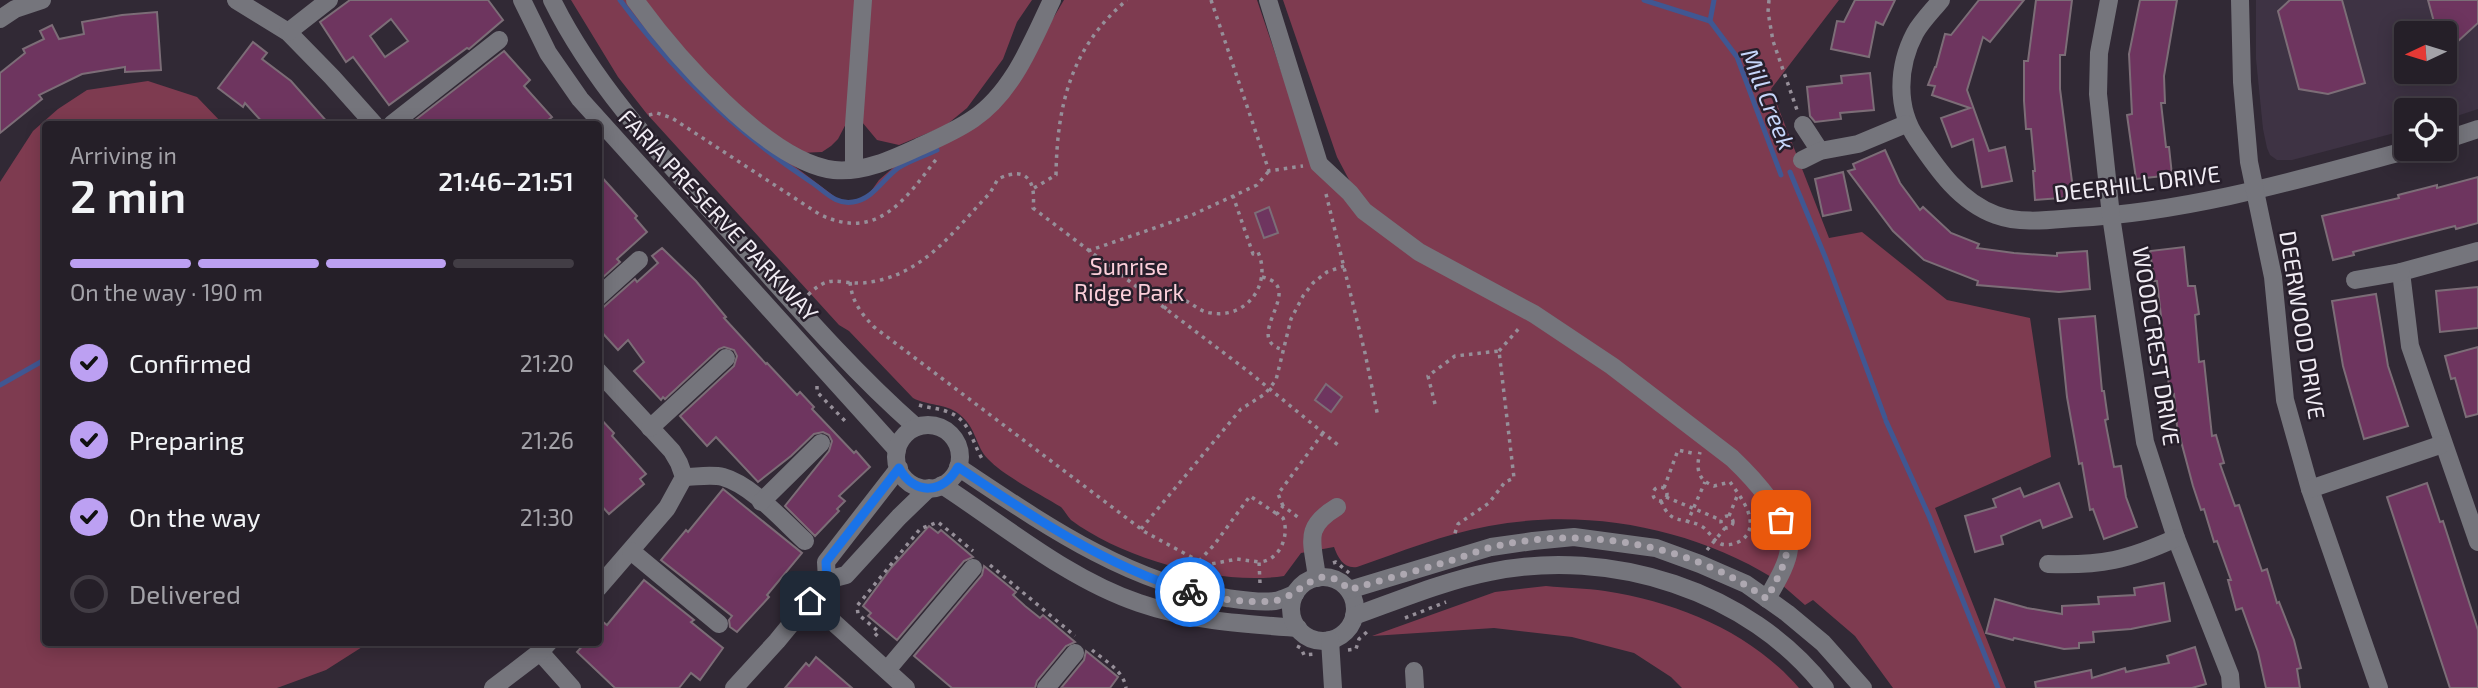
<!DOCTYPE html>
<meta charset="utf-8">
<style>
:root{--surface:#251f28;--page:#312c34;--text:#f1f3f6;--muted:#a3a2a8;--line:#423d45;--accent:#bca0f2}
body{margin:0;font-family:"Exo 2",sans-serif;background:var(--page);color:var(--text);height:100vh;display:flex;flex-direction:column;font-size:26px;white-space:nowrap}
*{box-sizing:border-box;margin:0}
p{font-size:23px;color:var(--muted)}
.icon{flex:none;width:38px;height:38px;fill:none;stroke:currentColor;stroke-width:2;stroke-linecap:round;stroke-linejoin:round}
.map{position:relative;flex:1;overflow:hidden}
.drawer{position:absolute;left:42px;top:121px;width:560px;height:525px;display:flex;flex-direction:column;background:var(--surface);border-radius:7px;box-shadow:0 4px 18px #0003,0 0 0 2px var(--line)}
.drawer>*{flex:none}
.needle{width:46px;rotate:266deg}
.fabs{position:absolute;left:2394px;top:21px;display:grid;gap:14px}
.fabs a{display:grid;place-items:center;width:63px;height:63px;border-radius:7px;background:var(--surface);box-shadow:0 4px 18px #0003,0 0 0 2px var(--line);font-size:35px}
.pin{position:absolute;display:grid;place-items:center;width:60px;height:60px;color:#fff;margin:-30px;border-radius:14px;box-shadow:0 4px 10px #0006}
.courier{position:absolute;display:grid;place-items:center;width:70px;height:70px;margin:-35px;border:5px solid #1a73e8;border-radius:50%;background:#fff;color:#222;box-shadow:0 2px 9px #0007}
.summary em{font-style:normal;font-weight:600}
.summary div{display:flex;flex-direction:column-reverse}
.summary{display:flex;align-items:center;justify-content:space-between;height:119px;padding:0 28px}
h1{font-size:46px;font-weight:600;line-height:52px}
.bar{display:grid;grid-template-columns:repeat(4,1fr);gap:10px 7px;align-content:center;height:84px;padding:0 28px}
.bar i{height:9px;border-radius:5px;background:var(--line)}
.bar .active{background:var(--accent)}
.bar p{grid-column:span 4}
ol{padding:0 28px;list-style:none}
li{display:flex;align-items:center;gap:21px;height:77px}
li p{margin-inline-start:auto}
li .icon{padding:7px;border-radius:50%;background:var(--accent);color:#111;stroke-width:4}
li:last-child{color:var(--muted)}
li i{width:38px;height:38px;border:4px solid var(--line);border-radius:50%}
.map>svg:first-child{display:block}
</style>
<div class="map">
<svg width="2478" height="688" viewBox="0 0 2478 688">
<rect width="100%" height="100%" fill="#312935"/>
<path fill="#3e3344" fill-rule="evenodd" d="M 2256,0 L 2478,0 L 2478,109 L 2445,120 L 2445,110 L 2406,110 L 2406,130 L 2292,160 L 2277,160 L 2270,155 L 2267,148 L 2263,129 L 2256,59 ZM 2406,33 L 2445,33 L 2445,72 L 2406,72 Z"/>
<g fill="#7e3b50">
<path d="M 571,0 L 626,0 L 658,44 L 704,93 L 756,137 L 843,203 L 854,201 L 869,194 L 879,180 L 895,166 L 923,150 L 1021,72 L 1064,0 L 1257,0 L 1315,171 L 1651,402 L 1741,471 L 1774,516 L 1783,546 L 1773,578 C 1689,527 1585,508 1489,526 C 1444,534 1400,552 1357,567 C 1344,569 1338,558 1334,547 L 1301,553 L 1284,576 C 1219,586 1123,559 1071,520 C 1067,516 1065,511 1061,507 C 1040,494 1004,476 988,459 C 975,446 977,428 959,414 C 945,403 928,406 913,398 L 849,331 L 839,325 L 647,114 L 618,77 Z"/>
<polygon points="641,0 1032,0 1017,22 1003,59 967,108 945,126 899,145 877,140 862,122 849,118 838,139 831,146 822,152 799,153 777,139 701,70"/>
<polygon points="1283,0 1839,0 1771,89 1829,238 1862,232 1947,300 2030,318 2051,457 1935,508 2006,688 1893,688 1855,636 1813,600 1805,605 1782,585 1793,550 1752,466 1377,216 1355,191 1337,157"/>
<polygon points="148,81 197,97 223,124 46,124 46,642 370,642 326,670 277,688 0,688 0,182 33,131 58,109 87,90"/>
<path d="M 1546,586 C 1566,588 1586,588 1605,591 C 1677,602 1751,632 1799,688 L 1682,688 L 1671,677 L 1634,653 L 1572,637 L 1494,628 L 1372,636 L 1495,592 Z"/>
</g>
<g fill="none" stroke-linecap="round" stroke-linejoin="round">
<g stroke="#405792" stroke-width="5">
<path d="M 620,0 C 674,73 736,132 811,182 C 825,191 835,205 853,202 C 873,199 882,180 898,168 C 910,160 924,156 937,150"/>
<polyline points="1644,0 1710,21"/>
<polyline points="1714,0 1710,21 1737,57 1781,175"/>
<polyline points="1790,172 1826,259 1885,418"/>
<polyline points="0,385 46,359"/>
<polyline points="1886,421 1929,516 1998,688"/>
</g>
</g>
<g fill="#6e355f" stroke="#7c6d77" stroke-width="2" fill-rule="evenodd">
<path d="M 350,0 L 488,0 L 503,20 L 469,49 L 467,48 L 389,105 L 353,57 L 346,62 L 320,22 ZM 391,19 L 408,41 L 385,57 L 370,36 Z"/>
<polygon points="1855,0 1895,0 1883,25 1876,22 1869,57 1831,49 1837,21 1844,22"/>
<polygon points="1979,0 2024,0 1990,42 1983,37 1967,90 1989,151 2005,147 2012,181 1982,187 1973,139 1952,147 1941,118 1970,108 1932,95 1935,86 1928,85 1935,67 1936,67 1945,34 1951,35"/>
<polygon points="2036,0 2072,0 2065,55 2060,55 2060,89 2074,197 2035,200 2033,171 2035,171 2031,129 2026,129 2024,101 2024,61 2028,61"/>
<polygon points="2140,0 2177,0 2164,76 2165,103 2161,103 2166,147 2169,147 2172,175 2136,179 2127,115 2132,114 2129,54"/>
<polygon points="2290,0 2342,0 2365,83 2328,94 2299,89 2278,11"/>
<polygon points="2428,0 2478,0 2478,23 2445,53 2445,33 2437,33"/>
<polygon points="157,12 161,70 125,72 125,67 82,74 39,95 42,99 0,133 0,73 25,53 23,49 44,39 40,31 52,25 59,39 84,34 82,22 122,15"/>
<polygon points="253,42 267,53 262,59 291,81 329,124 264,124 245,103 243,107 218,88"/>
<polygon points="504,51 530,80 524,86 552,117 543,124 410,124"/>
<polygon points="1870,73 1874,110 1840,113 1841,119 1815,122 1810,116 1807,87 1842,83 1841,76"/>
<polygon points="1885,150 1900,183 1920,210 1923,207 1951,233 1979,244 1977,248 2014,253 2057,256 2057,253 2087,251 2090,289 2059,292 1977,285 1978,281 1924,260 1893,231 1848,171 1855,169 1853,164"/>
<polygon points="1843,172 1851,210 1823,216 1815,179"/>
<polygon points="598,173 637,216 635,218 647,232 617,259 620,262 601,279 598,275"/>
<polygon points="2478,177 2478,223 2456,229 2455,226 2353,252 2354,255 2333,260 2322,216 2399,198 2398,195 2437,185 2437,188"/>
<polygon points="1269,207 1278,233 1264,238 1255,213"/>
<polygon points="2184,247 2188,286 2195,286 2199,314 2195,315 2199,362 2204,361 2212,436 2216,435 2224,463 2220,464 2235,506 2239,505 2262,571 2267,569 2277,603 2279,602 2294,640 2301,668 2297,669 2300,688 2266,688 2258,652 2242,608 2236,610 2228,580 2231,580 2217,541 2214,542 2204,509 2201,510 2193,486 2177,426 2174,394 2170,395 2157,281 2154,281 2150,251"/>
<polygon points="662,248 696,281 726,317 724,318 766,364 767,363 797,395 800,392 814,407 812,409 854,453 856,451 870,467 839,496 845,501 837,509 839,511 815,536 785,506 829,451 832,441 829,435 823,432 814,434 791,456 758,482 716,437 707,446 680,416 734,366 737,356 734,350 724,347 719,349 665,399 663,397 661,400 634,371 644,362 628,340 618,350 598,328 598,312 635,279 637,282 658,263 652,256"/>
<polygon points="2478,287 2478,328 2440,332 2436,291"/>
<polygon points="2376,294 2388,366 2408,426 2364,439 2343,366 2332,301"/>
<polygon points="2095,316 2102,391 2104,391 2108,419 2105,420 2114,467 2121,466 2126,497 2137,527 2104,539 2093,509 2090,510 2082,463 2079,464 2067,397 2059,319"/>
<polygon points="2478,347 2478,414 2466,417 2455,378 2451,379 2445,356"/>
<polygon points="1326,384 1342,397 1331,412 1315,400"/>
<polygon points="598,416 614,433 612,436 646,474 640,479 644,484 609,514 598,502"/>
<polygon points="2059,483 2072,517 2043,528 2040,520 2001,536 2003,544 1975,552 1965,516 1996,507 1993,499 2020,488 2024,497"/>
<polygon points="2427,483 2440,522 2443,521 2478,630 2478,688 2450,688 2387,497"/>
<polygon points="723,489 802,553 767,595 769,597 737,632 730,627 729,620 732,616 661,560 686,530 688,532"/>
<polygon points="929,526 938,533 941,530 973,557 964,561 897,640 868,616 871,613 863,606 891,568"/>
<polygon points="984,566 1016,592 1013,595 1025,606 1040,618 1043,615 1075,642 1066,646 1037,681 1035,688 952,688 914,656 982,575"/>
<polygon points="644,580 694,620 691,622 723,648 700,680 691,673 679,688 615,688 577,652 586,642 598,642 598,618 607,625"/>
<polygon points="2164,583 2170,621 2131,629 2093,632 2094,642 2079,643 2079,648 2064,649 2014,638 2013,640 1986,633 1995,599 2027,608 2062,614 2062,606 2099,604 2098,597 2135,595 2134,588"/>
<polygon points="2195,647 2206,684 2192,688 2036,688 2035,682 2091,670 2092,678 2125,668 2126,672 2169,663 2167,656"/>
<polygon points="1086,651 1118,677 1110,688 1061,688 1084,660"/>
<polygon points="816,657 852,688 785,688 806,663 809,666"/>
</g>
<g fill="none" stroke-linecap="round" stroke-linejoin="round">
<g stroke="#968f99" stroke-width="3.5" stroke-dasharray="3.5 5" stroke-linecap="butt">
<polyline points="1211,0 1269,171 1303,166"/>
<polyline points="1769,0 1768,12 1773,41 1797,110"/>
<path d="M 649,115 L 657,113 L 672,118 L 819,214 C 878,243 906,198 938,157"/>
<path d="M 1034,188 L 1056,175 C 1057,105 1071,47 1127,0"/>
<polyline points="1326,194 1365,353 1378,417"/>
<polyline points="1088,251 1192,215 1257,185 1269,171"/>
<path d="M 1262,277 C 1309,287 1239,339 1284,350"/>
<path d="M 850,282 C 852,302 861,313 874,327 L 1145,532 L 1206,565 L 1237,559 L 1259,562"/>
<path d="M 808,295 C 830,273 837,284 863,283 C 874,282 886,279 896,275 C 935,259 961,223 990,193 L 998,179 C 1027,165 1036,181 1033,208 L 1249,372 L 1338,445"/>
<path d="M 1164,309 L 1171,302 L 1181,299 C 1192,302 1199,312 1211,313 C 1247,319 1272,284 1258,252 L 1253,254 L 1233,196"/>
<polyline points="1499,351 1521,326"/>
<polyline points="817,386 817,392 847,423"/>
<polyline points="1435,404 1428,376 1455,356 1499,351 1514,478 1505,482 1489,503 1458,524 1454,536"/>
<path d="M 919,405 C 928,408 938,408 948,412 C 971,420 972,444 984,462"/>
<circle cx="1660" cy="494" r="7"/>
<polyline points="1664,488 1678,450 1696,454"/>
<polyline points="1666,497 1721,520"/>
<path d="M 1661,501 C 1671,526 1682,516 1701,526 C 1709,530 1712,540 1721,544 C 1728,546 1736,544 1742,540 C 1762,524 1741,497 1730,482 L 1714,486 C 1697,480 1696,468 1700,452"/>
<polyline points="1283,506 1278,494 1323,433"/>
<circle cx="1727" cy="522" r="6"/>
<polyline points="1729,516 1738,494"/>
<polyline points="1687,523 1705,482"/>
<polyline points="1141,529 1241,409 1265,394 1276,380 1291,319 1303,296 1313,283 1327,272 1344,266"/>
<polyline points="1707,550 1725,528"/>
<polyline points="1199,561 1214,545 1250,496 1277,514"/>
<polyline points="1333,563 1336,562 1349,573"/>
<polyline points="990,565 1075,636"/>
<path d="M 1260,583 L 1259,562 C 1280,561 1290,535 1283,518 L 1277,514 L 1283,506 L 1299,518 L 1299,521"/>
<polyline points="1405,618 1446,602"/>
<polyline points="875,636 879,632 858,614 857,606 920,529 938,522 973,551"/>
<polyline points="1297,646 1301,648 1304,655 1316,654"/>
<path d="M 1092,650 C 1104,660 1124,671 1126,688"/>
<polyline points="1348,650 1356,649 1359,639 1368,631"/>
</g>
<g stroke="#75757c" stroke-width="18">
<polyline points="236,0 288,32 332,77 374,124"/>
<polyline points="522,0 548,53 580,99 897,450"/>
<path d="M 552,0 C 596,89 667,162 733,235 C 792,301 849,368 916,427"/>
<path d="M 635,0 C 673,53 767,162 834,170 C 864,173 895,158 921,146 C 939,138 957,130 973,119 C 1013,92 1032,42 1052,0"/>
<path d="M 1268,0 L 1319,164 L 1350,193 L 1364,211 L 1419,252 L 1534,314 L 1612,366 L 1732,458 C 1751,476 1793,520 1789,549 C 1787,566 1775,584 1767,599"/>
<path d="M 1941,0 C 1932,11 1921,22 1915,33 C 1897,67 1896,109 1917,139 C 1938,170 1960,202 1996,215 C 2021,224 2049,220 2075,218 C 2190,212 2301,179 2412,149"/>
<polyline points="2109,0 2099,53 2098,94 2111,216 2145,442 2176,538 2230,675 2231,688"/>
<polyline points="2240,0 2242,82 2249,162 2273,277 2285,400 2310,489 2379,688"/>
<polyline points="0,19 15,9 42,0"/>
<polyline points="288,32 329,0"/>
<polyline points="392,124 499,40"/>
<polyline points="1803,125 1820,151"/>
<polyline points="2445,140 2478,129"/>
<polyline points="1802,160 1820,151 1858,144 1906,124"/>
<polyline points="854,169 854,125 863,0"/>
<polyline points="2478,251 2401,272 2410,346 2478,542"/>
<polyline points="2355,280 2401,272"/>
<polyline points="598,297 639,260"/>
<polyline points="598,371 672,451 679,463 684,477 667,508 598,588"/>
<circle cx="928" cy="457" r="32"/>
<polyline points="650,428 726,358"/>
<path d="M 958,467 C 1041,522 1127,583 1227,598 C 1241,600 1260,603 1275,601 C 1282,600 1289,596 1295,594"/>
<path d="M 684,477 C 696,477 711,474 723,477 C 752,485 783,521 805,541"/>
<path d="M 942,485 C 1005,526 1068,579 1139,603 C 1191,621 1244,624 1298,628"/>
<polyline points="2310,489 2443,444"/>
<polyline points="761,502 821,443"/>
<polyline points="631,551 719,624"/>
<path d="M 2048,564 C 2101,566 2128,560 2176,538"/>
<circle cx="1323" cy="609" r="32"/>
<path d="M 1317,578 C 1313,542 1302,528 1337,507"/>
<polyline points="827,580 826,562 899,468"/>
<polyline points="1349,590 1491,547 1533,541 1574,537 1656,548 1700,564 1746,584 1787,613 1823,643 1863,688"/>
<polyline points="810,601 906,688"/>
<path d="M 1354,616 C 1399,600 1444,581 1490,572 C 1610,547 1749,590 1825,688"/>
<polyline points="1330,640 1333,688"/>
<polyline points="540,652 572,688"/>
<polyline points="887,670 973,568"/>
<polyline points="1414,671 1415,688"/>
<polyline points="493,688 540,652 549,642"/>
<polyline points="734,688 777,641 827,580 846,575 899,517 929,488"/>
<polyline points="1046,688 1075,653"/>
</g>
</g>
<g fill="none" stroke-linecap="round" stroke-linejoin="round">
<path stroke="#aea8b1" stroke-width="7" stroke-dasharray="0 12.6" d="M 1190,592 C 1216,599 1246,603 1272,601 C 1302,599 1318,556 1349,590 C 1384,579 1421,570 1456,559 C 1468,555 1480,550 1492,547 C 1584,525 1690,544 1767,599 C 1781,570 1796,550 1781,520"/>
<path stroke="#1a73e8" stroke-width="9" d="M 810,601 L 827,580 L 826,562 L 899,468 C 915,496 943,494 958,467 C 1031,516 1106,566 1190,592"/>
</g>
<g text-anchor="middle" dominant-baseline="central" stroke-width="5" stroke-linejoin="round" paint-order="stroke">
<g font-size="23" fill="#f1ecf4" stroke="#271f2b">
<text transform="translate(2137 183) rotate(-7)">DEERHILL DRIVE</text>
<text transform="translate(719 215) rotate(47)">FARIA PRESERVE PARKWAY</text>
<text transform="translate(2303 325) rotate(81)">DEERWOOD DRIVE</text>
<text transform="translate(2157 346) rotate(81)">WOODCREST DRIVE</text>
</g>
<g font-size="23" fill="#fccfda" stroke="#271f2b">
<text x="1129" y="266">Sunrise<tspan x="1129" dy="26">Ridge Park</tspan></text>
</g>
<g font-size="24" font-style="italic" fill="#c6d6fa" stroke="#271f2b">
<text transform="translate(1769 99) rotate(68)">Mill Creek</text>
</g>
</g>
</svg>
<div class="fabs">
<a><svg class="needle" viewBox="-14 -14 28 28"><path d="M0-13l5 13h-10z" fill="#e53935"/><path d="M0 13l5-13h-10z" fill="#a3a2a8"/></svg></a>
<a><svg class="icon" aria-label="locate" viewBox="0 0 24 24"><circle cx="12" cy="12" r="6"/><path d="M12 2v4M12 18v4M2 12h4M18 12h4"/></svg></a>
</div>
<div class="pin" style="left:1781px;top:520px;background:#ea580c"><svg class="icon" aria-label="bag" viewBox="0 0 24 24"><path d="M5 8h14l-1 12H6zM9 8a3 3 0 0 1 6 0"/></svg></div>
<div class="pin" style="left:810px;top:601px;background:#1f2937"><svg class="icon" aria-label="home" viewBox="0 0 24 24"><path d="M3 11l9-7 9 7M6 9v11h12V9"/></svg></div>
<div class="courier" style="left:1190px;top:592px"><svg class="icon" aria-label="bike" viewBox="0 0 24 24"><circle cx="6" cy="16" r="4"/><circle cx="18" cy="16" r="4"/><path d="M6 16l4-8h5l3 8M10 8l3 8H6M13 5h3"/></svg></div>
<section class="drawer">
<div class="summary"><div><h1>2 min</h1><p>Arriving in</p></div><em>21:46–21:51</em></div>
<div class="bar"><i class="active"></i><i class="active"></i><i class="active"></i><i></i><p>On the way · 190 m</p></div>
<ol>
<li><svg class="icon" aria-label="check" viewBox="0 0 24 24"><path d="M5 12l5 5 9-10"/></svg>Confirmed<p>21:20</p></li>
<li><svg class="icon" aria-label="check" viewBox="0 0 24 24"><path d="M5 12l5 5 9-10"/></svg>Preparing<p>21:26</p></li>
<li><svg class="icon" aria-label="check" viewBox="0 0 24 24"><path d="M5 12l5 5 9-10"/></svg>On the way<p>21:30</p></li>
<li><i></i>Delivered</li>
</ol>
</section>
</div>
